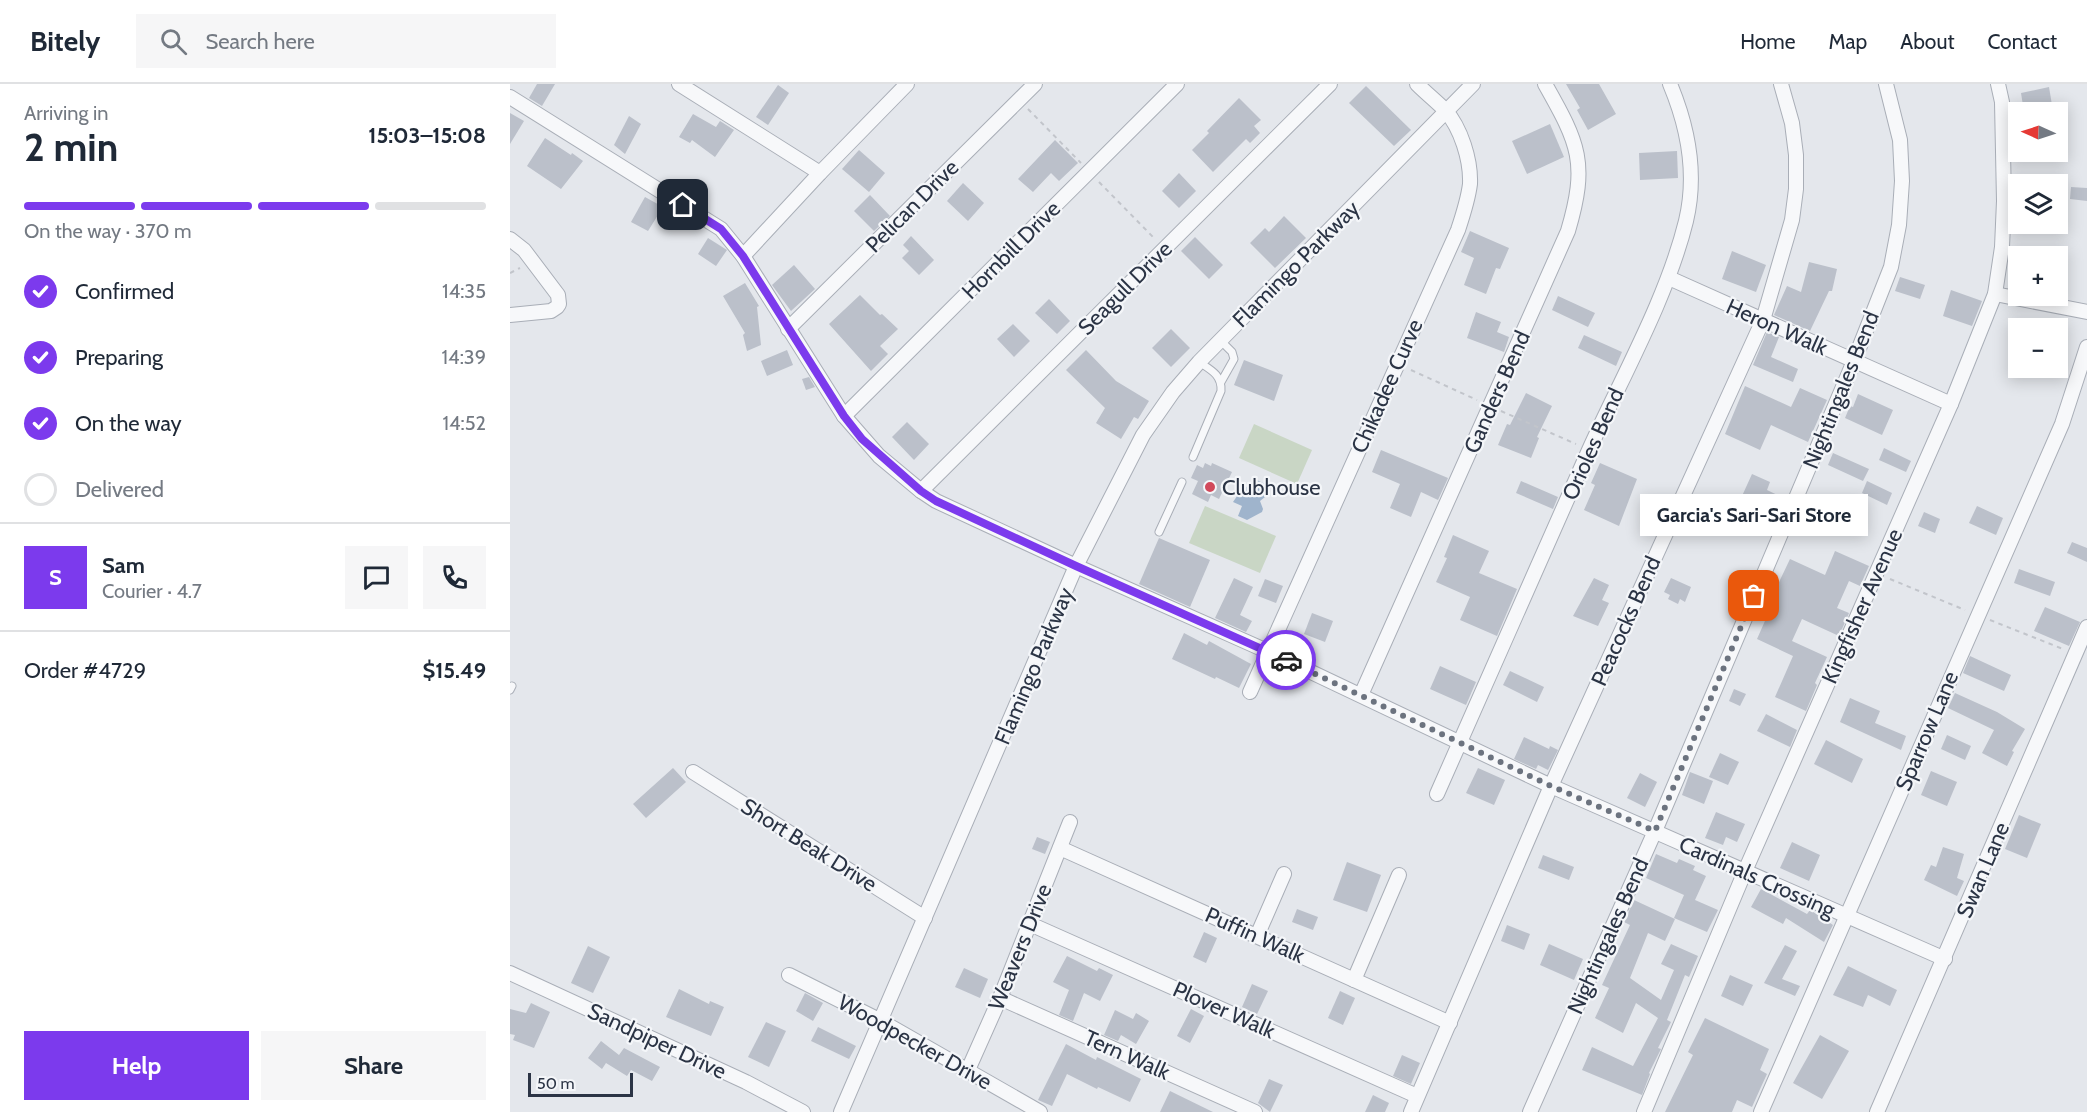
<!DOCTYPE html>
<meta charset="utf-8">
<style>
:root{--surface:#fff;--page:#f6f6f7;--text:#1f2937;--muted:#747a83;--line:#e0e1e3;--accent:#7c3aed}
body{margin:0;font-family:Cabin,sans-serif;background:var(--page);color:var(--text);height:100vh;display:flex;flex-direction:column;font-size:22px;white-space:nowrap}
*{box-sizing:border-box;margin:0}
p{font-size:20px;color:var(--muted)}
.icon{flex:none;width:33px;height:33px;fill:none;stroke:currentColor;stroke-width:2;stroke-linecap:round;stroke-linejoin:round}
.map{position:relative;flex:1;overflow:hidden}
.panel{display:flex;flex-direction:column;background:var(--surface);width:510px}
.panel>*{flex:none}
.needle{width:39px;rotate:273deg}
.tools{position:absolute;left:1498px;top:18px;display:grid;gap:12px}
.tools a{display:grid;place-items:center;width:60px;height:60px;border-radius:0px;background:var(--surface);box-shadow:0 3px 15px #0003;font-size:30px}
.scale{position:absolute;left:18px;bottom:15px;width:105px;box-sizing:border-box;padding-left:6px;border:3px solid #2b3445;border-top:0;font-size:16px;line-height:21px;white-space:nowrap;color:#2b3445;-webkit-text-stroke:4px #f4f6f9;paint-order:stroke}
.pin{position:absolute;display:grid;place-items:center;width:51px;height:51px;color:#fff;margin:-26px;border-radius:12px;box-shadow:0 3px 9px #0006}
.courier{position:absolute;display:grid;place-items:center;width:60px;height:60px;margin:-30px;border:4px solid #7c3aed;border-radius:50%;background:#fff;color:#222;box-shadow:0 2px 8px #0007}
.bubble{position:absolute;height:42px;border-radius:0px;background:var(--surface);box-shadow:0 3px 15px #0003;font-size:20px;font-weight:700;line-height:42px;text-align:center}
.summary em{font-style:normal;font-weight:700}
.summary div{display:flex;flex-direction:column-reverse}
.summary{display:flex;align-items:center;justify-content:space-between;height:102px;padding:0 24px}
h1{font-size:39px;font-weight:700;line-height:45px}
.bar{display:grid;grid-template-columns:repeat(4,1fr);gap:9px 6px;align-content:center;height:72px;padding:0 24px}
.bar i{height:8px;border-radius:4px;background:var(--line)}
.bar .current{background:var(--accent)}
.bar p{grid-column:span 4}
.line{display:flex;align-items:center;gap:15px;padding:0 24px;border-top:2px solid var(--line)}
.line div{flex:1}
.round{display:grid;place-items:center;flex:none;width:63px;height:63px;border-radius:0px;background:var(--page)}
ol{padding:0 24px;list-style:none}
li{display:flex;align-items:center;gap:18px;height:66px}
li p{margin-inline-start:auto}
li .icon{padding:6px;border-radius:50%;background:var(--accent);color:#fff;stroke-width:4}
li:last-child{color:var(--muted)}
li i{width:33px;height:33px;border:3px solid var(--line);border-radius:50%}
.action{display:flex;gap:12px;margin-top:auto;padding:12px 24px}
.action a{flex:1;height:69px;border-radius:0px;background:var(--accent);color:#fff;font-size:24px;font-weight:700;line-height:69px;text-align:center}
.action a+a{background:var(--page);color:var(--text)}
header{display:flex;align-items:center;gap:36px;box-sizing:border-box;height:84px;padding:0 30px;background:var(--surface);border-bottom:2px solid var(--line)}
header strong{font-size:28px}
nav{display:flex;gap:33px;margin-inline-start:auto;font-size:21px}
.search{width:420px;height:54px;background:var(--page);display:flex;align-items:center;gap:15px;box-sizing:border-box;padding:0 21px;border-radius:0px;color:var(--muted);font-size:22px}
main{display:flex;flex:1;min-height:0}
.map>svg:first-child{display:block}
</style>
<header>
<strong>Bitely</strong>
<div class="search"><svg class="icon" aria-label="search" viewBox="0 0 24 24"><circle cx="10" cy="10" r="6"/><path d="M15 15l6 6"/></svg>Search here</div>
<nav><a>Home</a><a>Map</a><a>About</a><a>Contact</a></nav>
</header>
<main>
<section class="panel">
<div class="summary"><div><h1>2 min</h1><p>Arriving in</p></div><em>15:03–15:08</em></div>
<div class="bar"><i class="current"></i><i class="current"></i><i class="current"></i><i></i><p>On the way · 370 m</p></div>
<ol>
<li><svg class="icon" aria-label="check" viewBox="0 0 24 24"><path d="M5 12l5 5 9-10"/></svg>Confirmed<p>14:35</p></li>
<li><svg class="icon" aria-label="check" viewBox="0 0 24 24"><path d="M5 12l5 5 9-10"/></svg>Preparing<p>14:39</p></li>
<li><svg class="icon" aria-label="check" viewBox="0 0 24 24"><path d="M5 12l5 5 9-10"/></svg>On the way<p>14:52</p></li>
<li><i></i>Delivered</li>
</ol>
<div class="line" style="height:108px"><b class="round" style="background:var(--accent);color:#fff">S</b><div><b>Sam</b><p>Courier · 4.7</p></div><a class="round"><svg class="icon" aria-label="chat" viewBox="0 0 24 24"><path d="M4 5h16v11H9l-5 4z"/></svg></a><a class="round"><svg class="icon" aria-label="phone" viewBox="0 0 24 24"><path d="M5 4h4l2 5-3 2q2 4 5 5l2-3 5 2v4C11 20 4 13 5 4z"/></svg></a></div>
<div class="line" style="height:78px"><div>Order #4729</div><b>$15.49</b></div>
<div class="action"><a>Help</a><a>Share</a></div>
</section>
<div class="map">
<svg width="1577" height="1028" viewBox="0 0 1577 1028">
<rect width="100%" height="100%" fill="#e4e7ec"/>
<g fill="#c9d6c5">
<polygon points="744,340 802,366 787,400 729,374"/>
<polygon points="695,422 766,452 750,489 679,459"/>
</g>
<polygon fill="#9fb4cc" points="745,395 755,400 758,407 755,413 750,417 753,425 752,428 737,436 728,432 732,422 723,418 734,402 740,404"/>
<g fill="#bbc0ca">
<polygon points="27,0 45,0 32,22 19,14"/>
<polygon points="1056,0 1089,0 1106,30 1078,46 1067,26 1070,24"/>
<polygon points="268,1 279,9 258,41 246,33"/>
<polygon points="856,2 901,46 884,62 839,19"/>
<polygon points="1539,3 1543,27 1514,28 1511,9"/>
<polygon points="729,14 751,36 744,42 750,49 740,59 736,55 703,88 682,66 699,49 697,47"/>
<polygon points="0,29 14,37 0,60"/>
<polygon points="183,30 206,43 210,37 224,46 205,73 182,56 180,59 169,53"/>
<polygon points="119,32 131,40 115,70 104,61"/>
<polygon points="1040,40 1054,73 1017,90 1002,57"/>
<polygon points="35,54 61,71 62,69 73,77 51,105 17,82"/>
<polygon points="545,56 568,79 549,97 541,89 523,108 508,95"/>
<polygon points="349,66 375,89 359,108 332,85"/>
<polygon points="1167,67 1168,94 1130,96 1129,69"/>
<polygon points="669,89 686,107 669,124 652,107"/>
<polygon points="453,99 474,119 458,137 437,117"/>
<polygon points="1561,103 1577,104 1577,117 1560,115"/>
<polygon points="360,111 380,132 364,147 344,127"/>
<polygon points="135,113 153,123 138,147 121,138"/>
<polygon points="774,132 796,154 765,184 740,159 755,144 759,148"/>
<polygon points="960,147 999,164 990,185 986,184 976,210 954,201 964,174 951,168"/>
<polygon points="401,152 424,176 409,191 392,174 399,167 393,161"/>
<polygon points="685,153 713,181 699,195 671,167"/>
<polygon points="198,154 217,166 206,182 188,170"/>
<polygon points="1222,167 1256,181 1246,208 1212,195"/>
<polygon points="1299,178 1327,185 1322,207 1319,207 1300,247 1264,231 1277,202 1291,208"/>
<polygon points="284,181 305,205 281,227 262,201"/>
<polygon points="1390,193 1415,201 1410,215 1385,207"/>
<polygon points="235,199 249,222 247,223 251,261 237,267 233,251 235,249 213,212"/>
<polygon points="1441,206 1472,217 1462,242 1433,232"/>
<polygon points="350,211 370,231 372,230 388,245 370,262 378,270 361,287 319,240"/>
<polygon points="1048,212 1085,229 1078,243 1042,226"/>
<polygon points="539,215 560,237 547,250 525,229"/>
<polygon points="966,228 991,238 987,248 999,253 994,268 957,254"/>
<polygon points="503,240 520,257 504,273 487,255"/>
<polygon points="661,245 680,264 661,283 642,264"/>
<polygon points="1257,248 1269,253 1261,273 1288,285 1283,298 1243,281"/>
<polygon points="1074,251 1112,268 1106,282 1068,264"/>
<polygon points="277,266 283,281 257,292 251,277"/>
<polygon points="576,266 606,297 639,317 628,335 624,333 611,355 586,339 595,324 556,286"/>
<polygon points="734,276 773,291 764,317 724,301"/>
<polygon points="299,293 305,303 296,306 292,295"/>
<polygon points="1235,302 1281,323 1290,304 1317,316 1298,358 1261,341 1250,366 1215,350"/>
<polygon points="1016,309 1042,322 1027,353 1029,354 1021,374 988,361 997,340 1000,341"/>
<polygon points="1348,310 1383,326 1372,351 1335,334 1340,322 1343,323"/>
<polygon points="397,338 419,360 404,376 382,353"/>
<polygon points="1374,364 1401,377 1396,388 1369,376"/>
<polygon points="871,366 938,394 928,416 911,408 901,433 880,424 890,400 862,388"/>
<polygon points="1323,369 1359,385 1353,397 1318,381"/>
<polygon points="695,379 701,382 702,379 722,388 709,415 701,411 698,418 682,410 688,397 681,394 687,381 693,384"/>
<polygon points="1090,379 1127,395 1109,442 1074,426 1085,401 1081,399"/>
<polygon points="1242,390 1260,398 1257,406 1276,415 1270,430 1232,412"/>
<polygon points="1011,397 1048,413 1043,425 1006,409"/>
<polygon points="1357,397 1382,409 1377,421 1352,409"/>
<polygon points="1467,422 1493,434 1486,451 1459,439"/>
<polygon points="1414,428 1430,435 1425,449 1408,442"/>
<polygon points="943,451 979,467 969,489 1007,505 987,552 950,536 960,513 926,498 937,474 934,473"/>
<polygon points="649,454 700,476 680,523 629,500"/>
<polygon points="1562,458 1577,464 1577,478 1557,469"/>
<polygon points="1325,467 1359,482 1350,502 1339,497 1327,524 1339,529 1329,552 1292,535 1282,557 1317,573 1305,599 1307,601 1296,627 1265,613 1283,572 1247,555 1262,521 1259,519 1280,475 1315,491"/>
<polygon points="1509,485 1545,498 1540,512 1504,499"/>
<polygon points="724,494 743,503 730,531 742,537 736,548 705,534"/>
<polygon points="1084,494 1099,501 1092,516 1099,519 1088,542 1063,532"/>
<polygon points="1161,494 1181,503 1175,518 1170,515 1168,520 1158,515 1160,511 1154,508"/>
<polygon points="755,495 773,502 766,519 748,512"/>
<polygon points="1535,523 1570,538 1559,562 1524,547"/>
<polygon points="802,529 823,537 815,558 794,550"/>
<polygon points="674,549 697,561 699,557 741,580 729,604 706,593 705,595 662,575"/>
<polygon points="1460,572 1501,591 1494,607 1453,589"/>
<polygon points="930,582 966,598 956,621 920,605"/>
<polygon points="1000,587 1034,603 1027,618 993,601"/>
<polygon points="1224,605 1236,610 1230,622 1219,617"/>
<polygon points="1445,609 1487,628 1515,645 1502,667 1504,668 1497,682 1472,669 1484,646 1438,624"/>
<polygon points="1340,614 1370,627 1365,639 1396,652 1391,666 1330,638"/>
<polygon points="1256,630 1287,646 1280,663 1247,647"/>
<polygon points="1437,651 1461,662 1455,676 1431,665"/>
<polygon points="1014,653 1039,665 1040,662 1048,666 1038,686 1028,681 1026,685 1004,675"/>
<polygon points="1316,656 1353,675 1342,699 1304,680"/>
<polygon points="1210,669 1229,678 1218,701 1199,693"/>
<polygon points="163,684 176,698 136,734 123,720"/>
<polygon points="968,684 995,696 984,721 956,709"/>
<polygon points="1421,687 1447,698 1437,722 1411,711"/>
<polygon points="1180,688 1203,697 1194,720 1172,711"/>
<polygon points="1130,689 1147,698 1135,723 1117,714"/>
<polygon points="1206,728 1235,740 1227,758 1216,753 1213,761 1195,754"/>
<polygon points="1509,731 1531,740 1517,774 1495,765"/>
<polygon points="527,753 540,758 535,770 522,765"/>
<polygon points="1282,758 1310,771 1299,797 1270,784"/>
<polygon points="1433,763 1454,770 1447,794 1454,797 1447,812 1414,796 1421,781 1426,783"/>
<polygon points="1146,770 1167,779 1169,775 1185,782 1183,786 1196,792 1185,816 1208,826 1197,848 1164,834 1174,811 1136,794"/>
<polygon points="1033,771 1064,783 1059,796 1028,784"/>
<polygon points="837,778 871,791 857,828 823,816"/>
<polygon points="1251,805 1297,830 1300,826 1323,841 1314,858 1276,834 1273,840 1241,823"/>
<polygon points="1124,816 1165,835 1155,857 1138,849 1120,894 1151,916 1164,886 1151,880 1161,860 1188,872 1179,893 1175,891 1157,936 1161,938 1148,964 1151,965 1139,989 1140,990 1132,1011 1072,986 1082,963 1123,982 1148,934 1126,919 1113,949 1085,934 1099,904 1092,901 1120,841 1114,838"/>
<polygon points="787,825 808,833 803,846 782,838"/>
<polygon points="997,841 1020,850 1014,866 991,857"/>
<polygon points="694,848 707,854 696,879 683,873"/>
<polygon points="1039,860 1073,875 1064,896 1030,881"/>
<polygon points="1275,861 1287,867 1272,895 1290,902 1285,912 1254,899"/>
<polygon points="78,862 100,873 83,909 61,899"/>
<polygon points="557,872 587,887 589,884 603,891 590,917 574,909 563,937 549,931 559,906 543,898"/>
<polygon points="1338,882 1387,906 1380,922 1358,911 1353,923 1323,911"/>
<polygon points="454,884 478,895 470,914 445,903"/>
<polygon points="1220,891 1243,901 1233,922 1211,912"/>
<polygon points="742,900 758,907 747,930 732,923"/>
<polygon points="169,905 199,920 200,917 214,923 201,952 156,933"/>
<polygon points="830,907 845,914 833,941 818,934"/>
<polygon points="295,909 313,919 303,937 286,927"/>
<polygon points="21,919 40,928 24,964 3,956 5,951 0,950 0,925 16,929"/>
<polygon points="681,925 694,932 680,959 667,952"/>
<polygon points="605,926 623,935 626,929 639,937 626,960 611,951 608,957 594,951"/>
<polygon points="1195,934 1259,965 1250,986 1257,990 1251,1003 1242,1023 1227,1016 1222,1028 1155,1028 1183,971 1178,968"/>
<polygon points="256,938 276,947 259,983 238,973"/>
<polygon points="308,943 346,962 339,975 301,957"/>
<polygon points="1310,951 1339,967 1312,1015 1283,999"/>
<polygon points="91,957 109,971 114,964 150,983 142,997 121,986 117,992 96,979 92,985 78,974"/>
<polygon points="556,960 586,976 587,973 631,995 620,1018 588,1003 587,1005 557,990 542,1022 528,1016"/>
<polygon points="892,971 910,979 901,1000 883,992"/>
<polygon points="759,995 773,1001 760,1028 748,1019"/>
<polygon points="660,1007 703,1028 650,1028"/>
<polygon points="863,1011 879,1019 875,1028 855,1028"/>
</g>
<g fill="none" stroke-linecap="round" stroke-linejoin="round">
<defs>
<g id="service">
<polyline points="710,256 722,268 724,275 711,298"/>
<path d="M 683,373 L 711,307 C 712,291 701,286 689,278"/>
<polyline points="649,448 672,398"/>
<polyline points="0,606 2,602"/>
</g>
<g id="minor">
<polyline points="169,0 310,89"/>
<polyline points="0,13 211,145 233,172 334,332 369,372 411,407 426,417 566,482 759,568 1041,702 1435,875"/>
<polyline points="0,155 14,166 48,211 49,220 47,223 41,227 0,231"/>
<polyline points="233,172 310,89 397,0"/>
<polyline points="1159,194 1441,320"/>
<polyline points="1485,210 1577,228"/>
<polyline points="278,245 525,0"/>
<polyline points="334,332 667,0"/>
<polyline points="411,407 820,0"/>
<path d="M 740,608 L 948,146 C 953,131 958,116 960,100 C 961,76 951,44 935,26 C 926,17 916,9 907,0"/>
<path d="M 851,611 L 1058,147 C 1078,79 1069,60 1035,0"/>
<polyline points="183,688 415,834"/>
<path d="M 927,710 C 978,595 1028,480 1079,366 C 1112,293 1157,214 1176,137 C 1187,91 1178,43 1160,0"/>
<polyline points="550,764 940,939"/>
<polyline points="520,840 907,1012"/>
<polyline points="747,852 774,790"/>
<polyline points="0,889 236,998 293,1028"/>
<polyline points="279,891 369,936 530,1028"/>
<polyline points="844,896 889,791"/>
<polyline points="490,914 745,1028"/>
<polyline points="458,986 490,914 560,738"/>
<polyline points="331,1028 566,482 633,351 663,308 689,278 963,0"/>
<polyline points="901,1028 1041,702 1253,236 1282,136 1286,105 1286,71 1282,39 1271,0"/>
<polyline points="1020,1028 1145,747 1344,277 1381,183 1389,141 1392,97 1390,56 1376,0"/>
<polyline points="1134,1028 1235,787 1441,320 1485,210 1492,163 1494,117 1492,18 1488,0"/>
<polyline points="1251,1028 1552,340 1577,263"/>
<polyline points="1367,1028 1577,543"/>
</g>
</defs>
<use href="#service" stroke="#a9aeb7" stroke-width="9"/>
<use href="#minor" stroke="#a9aeb7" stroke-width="16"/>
<g stroke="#c2c5cb" stroke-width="2" stroke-dasharray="4.5 4.5" stroke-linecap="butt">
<polyline points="518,25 571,79"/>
<polyline points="589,98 644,154"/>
<polyline points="0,189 10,184"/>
<polyline points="901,286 967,316"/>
<polyline points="991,327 1066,360"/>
<polyline points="1380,495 1455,526"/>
<polyline points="1480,536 1553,565"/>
</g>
<use href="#service" stroke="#f7f8fa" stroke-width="7"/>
<use href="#minor" stroke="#f7f8fa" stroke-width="14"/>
</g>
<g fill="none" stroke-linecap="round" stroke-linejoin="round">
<polyline stroke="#6c737f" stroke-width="6" stroke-dasharray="0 10.8" points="776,576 1041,702 1145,747 1244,512"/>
<polyline stroke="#7c3aed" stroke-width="8" points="173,121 211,145 233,172 334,332 352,355 411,407 426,417 566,482 776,576"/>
</g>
<circle fill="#d1495b" stroke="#f4f6f9" stroke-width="2" cx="700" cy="403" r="6"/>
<g text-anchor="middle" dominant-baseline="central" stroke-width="4.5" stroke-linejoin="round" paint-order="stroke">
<g font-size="22" fill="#2b3445" stroke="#f4f6f9">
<text transform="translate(402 122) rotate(-45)">Pelican Drive</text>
<text transform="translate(501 166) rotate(-45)">Hornbill Drive</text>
<text transform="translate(786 180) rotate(-45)">Flamingo Parkway</text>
<text transform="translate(615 204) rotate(-45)">Seagull Drive</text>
<text transform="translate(1267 243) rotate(24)">Heron Walk</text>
<text transform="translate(877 302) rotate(-66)">Chikadee Curve</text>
<text transform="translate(1331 306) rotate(-68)">Nightingales Bend</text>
<text transform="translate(987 308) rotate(-66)">Ganders Bend</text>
<text transform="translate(1083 360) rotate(-66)">Orioles Bend</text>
<text transform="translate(1352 522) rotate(-66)">Kingfisher Avenue</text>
<text transform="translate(1116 537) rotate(-66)">Peacocks Bend</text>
<text transform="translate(524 582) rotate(-67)">Flamingo Parkway</text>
<text transform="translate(1417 647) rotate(-67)">Sparrow Lane</text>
<text transform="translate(299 761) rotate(32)">Short Beak Drive</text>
<text transform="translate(1473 786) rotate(-67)">Swan Lane</text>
<text transform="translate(1247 793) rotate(24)">Cardinals Crossing</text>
<text transform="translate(745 851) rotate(24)">Puffin Walk</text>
<text transform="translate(1098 852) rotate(-66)">Nightingales Bend</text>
<text transform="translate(510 863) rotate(-68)">Weavers Drive</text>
<text transform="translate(714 926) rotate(24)">Plover Walk</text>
<text transform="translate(147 957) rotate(25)">Sandpiper Drive</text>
<text transform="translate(405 958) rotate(29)">Woodpecker Drive</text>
<text transform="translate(617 971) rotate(24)">Tern Walk</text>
</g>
<g font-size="22" fill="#2b3445" stroke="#f4f6f9" text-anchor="start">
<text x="712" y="403">Clubhouse</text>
</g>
</g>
</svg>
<div class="tools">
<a><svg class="needle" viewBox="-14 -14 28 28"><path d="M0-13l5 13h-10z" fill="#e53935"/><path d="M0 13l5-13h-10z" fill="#747a83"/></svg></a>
<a><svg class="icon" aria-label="layers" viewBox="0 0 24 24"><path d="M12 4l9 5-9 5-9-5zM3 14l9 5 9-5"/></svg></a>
<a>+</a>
<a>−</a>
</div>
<div class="scale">50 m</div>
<div class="pin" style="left:1244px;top:512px;background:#ea580c"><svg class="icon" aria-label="bag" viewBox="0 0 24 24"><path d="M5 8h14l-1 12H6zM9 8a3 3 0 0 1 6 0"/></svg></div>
<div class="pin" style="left:173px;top:121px;background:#1f2937"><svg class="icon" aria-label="home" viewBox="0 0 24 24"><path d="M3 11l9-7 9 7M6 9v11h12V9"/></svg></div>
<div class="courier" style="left:776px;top:576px"><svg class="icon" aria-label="car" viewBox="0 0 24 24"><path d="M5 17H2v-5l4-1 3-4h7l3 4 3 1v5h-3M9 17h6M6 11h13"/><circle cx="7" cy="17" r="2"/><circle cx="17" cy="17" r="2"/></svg></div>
<div class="bubble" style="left:1130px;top:410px;width:228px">Garcia's Sari-Sari Store</div>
</div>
</main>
